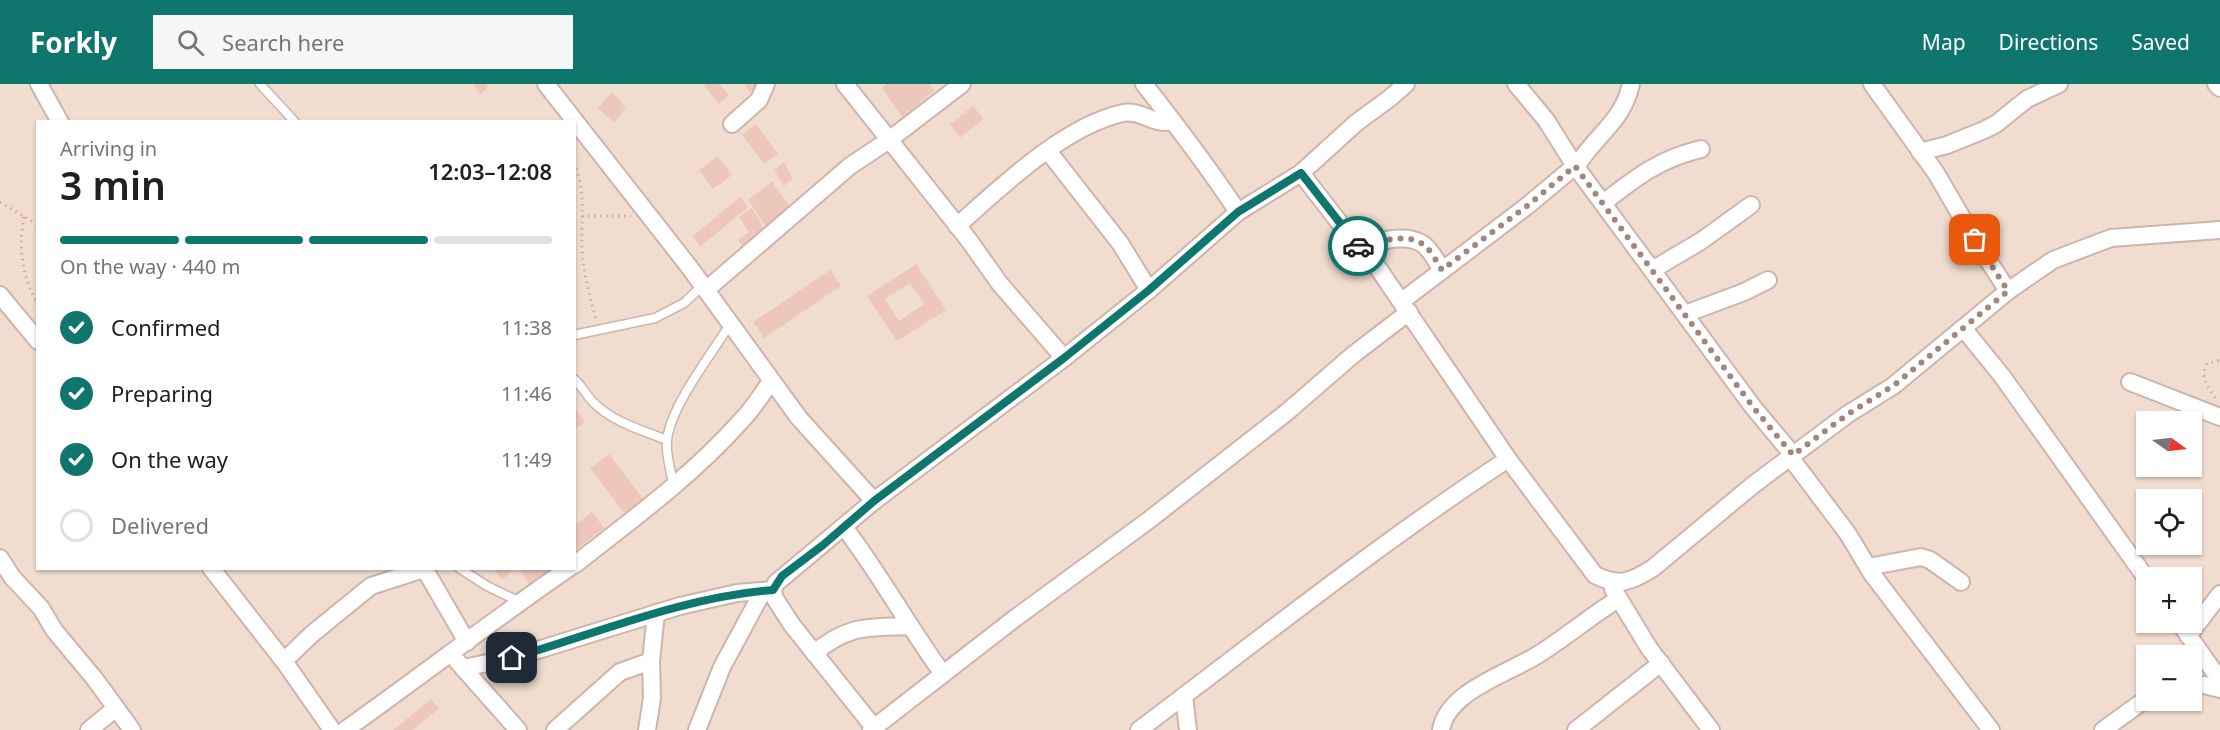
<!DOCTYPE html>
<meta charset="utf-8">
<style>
:root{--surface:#fff;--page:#f6f6f6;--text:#202124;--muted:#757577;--line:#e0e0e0;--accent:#0f766e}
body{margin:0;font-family:"Noto Sans",sans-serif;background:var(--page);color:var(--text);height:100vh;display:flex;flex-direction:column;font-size:22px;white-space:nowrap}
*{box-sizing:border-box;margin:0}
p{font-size:20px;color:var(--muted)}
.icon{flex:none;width:33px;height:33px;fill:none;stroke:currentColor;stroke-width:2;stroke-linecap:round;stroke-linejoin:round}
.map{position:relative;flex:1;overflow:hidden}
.drawer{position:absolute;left:36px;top:36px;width:540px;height:450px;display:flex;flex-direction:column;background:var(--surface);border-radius:0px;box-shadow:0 2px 4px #0004}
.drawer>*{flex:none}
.needle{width:39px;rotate:104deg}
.tools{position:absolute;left:2136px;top:327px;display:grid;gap:12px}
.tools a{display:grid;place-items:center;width:66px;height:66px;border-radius:0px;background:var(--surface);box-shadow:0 2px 4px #0004;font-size:30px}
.pin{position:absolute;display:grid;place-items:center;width:51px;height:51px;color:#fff;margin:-26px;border-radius:12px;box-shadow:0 3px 9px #0006}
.courier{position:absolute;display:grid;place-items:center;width:60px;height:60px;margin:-30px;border:4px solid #0f766e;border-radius:50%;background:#fff;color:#222;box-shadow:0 2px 8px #0007}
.summary em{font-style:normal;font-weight:600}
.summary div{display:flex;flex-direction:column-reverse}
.summary{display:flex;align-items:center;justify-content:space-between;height:102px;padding:0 24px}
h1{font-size:39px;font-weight:600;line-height:45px}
.bar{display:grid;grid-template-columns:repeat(4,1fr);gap:9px 6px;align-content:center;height:72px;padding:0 24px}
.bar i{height:8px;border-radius:4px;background:var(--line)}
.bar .active{background:var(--accent)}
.bar p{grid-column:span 4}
ol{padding:0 24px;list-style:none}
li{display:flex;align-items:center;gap:18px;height:66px}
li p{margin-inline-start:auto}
li .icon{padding:6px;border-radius:50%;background:var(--accent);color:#fff;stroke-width:4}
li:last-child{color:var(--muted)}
li i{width:33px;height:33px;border:3px solid var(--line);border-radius:50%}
header{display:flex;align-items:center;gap:36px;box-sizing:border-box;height:84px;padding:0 30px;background:var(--accent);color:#fff}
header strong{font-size:28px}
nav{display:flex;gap:33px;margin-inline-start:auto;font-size:21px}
.search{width:420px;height:54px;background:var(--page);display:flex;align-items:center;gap:15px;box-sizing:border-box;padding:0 21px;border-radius:0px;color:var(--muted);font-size:22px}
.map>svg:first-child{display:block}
</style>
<header>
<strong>Forkly</strong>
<div class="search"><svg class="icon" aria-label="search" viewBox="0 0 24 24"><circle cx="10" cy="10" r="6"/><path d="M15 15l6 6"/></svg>Search here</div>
<nav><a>Map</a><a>Directions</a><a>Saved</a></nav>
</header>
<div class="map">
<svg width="2220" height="646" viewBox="0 0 2220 646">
<rect width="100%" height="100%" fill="#faede1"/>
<path fill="#f1ddd0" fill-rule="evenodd" d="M 0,0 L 2220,0 L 2220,646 L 0,646 ZM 38,38 L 574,38 L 574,484 L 38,484 ZM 2146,338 L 2192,338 L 2192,382 L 2146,382 ZM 2146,416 L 2192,416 L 2192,460 L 2146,460 ZM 2146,494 L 2192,494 L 2192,538 L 2146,538 ZM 2146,572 L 2192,572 L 2192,616 L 2146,616 Z"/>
<g fill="#eec7bb" fill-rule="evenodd">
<polygon points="473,0 486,0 488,4 480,10"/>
<polygon points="703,0 720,0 729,11 719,20"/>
<polygon points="745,0 762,0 749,8"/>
<polygon points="886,0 929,0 934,7 902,33 882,4"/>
<polygon points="612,8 626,23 614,39 598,24"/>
<polygon points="973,22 984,35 960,54 950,40"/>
<polygon points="756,40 778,70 764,80 742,51"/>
<polygon points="718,72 732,91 713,105 699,86"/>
<polygon points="784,78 793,95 784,102 774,86"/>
<polygon points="772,98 797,132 770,150 748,115"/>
<polygon points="740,113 748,123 700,163 693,152"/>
<polygon points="752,124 770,155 744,164 738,156 749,148 739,133"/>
<path d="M 916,180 L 946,226 L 897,257 L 867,212 ZM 910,199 L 924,220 L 899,237 L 885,215 Z"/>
<polygon points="830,186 841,202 764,254 753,238"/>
<polygon points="574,323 585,338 574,346"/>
<polygon points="609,370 644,416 625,430 590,384"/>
<polygon points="592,428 604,444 574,467 574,442"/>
<polygon points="493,484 516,484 502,496"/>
<polygon points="520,484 551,484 530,501 519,485"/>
<polygon points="431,615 439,625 412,646 393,646"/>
</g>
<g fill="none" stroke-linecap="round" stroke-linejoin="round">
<defs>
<g id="lane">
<polyline points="260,0 295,38"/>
<polyline points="574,251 655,234 684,219 703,201"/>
<path d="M 574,295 C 581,301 586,310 592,317 C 612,338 641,346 667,356"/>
<path d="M 673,401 C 671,385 664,366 668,350 C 675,316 712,270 730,240"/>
<polyline points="459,484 487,502 520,518"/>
</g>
<g id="street">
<polyline points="39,0 60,38"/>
<polyline points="546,0 690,184 799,334 874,417"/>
<polyline points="845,0 968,155 1000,200 1064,274"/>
<path d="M 1144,0 C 1177,42 1209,84 1238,128"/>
<polyline points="1516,0 1546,36 1573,79 1753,323 1793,371"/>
<polyline points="1872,0 1936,89 1975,156 2008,207"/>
<polyline points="2216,0 2220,4"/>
<polyline points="732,40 759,16 766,0"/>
<polyline points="1048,67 1120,159 1149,206"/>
<polyline points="1920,68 1947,61 1984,46 1996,40 2027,15 2059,0"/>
<path d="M 1576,83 C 1595,51 1623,38 1631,0"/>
<path d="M 1301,89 L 1352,155 L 1378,184 L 1508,375 L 1595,491 C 1619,503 1631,498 1653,484 L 1753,401 L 1848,330 L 1893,302 L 2008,207 L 2053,176 L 2111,154 L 2220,146"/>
<path d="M 1603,119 C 1637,93 1659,75 1701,65"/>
<path d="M 957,142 C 1002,102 1064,42 1123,29 C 1141,25 1153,42 1172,37"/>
<path d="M 1359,162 C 1377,158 1404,149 1421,159 C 1430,164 1436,177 1442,186"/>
<polyline points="1652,186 1701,157 1751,121"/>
<polyline points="706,206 850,82 889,56 962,0"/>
<polyline points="0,211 38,257"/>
<polyline points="1402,217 1527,122 1575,82"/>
<polyline points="1685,230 1744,208 1768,196"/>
<polyline points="1963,244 2002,292 2146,494"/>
<polyline points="2130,298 2220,333"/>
<polyline points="1790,373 1848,450 1872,490 1991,646"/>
<path d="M 844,443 C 880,490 908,542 943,590"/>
<polyline points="0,474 12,493 41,524 54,546 94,594 132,646"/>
<path d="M 574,481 C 632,436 693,391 741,337 C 753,325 762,310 771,297"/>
<polyline points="1868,483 1921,473 1930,476 1961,498"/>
<polyline points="211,484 286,580 332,646"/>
<polyline points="424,484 467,558"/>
<polyline points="1613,505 1649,564 1711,646"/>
<polyline points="2179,538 2220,596"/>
<polyline points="2188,552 2220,510"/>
<path d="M 814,569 C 850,540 867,544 910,542"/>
<polyline points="284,577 312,550 371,502 424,485"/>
<polyline points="457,577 518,646"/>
<polyline points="463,584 512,574 680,522 737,509 773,506"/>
<polyline points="2192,600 2204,601 2220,605"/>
<polyline points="1184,612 1188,646"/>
<polyline points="89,646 116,624"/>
<path d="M 345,646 C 420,593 493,536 569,484"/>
<polyline points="555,646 620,588 651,577"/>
<polyline points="647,646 652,614 651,577 656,529"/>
<polyline points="697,646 722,583 763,507"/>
<polyline points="871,646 1014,535 1149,436 1287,328 1354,270 1409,228"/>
<polyline points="876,646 792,541 774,513 773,506 776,499 874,417 1064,274 1149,206 1238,128 1301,89 1356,39 1390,14 1406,0"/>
<path d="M 1139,646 C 1261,554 1380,459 1508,375"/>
<path d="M 1441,646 C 1447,607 1510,589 1539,570 C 1566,553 1591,532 1618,515"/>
<polyline points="1576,646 1661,579"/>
<polyline points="2103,646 2146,615"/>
</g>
</defs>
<use href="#lane" stroke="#cdb5ac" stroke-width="11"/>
<use href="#street" stroke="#cdb5ac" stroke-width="20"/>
<g stroke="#d2aa9e" stroke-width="3" stroke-dasharray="1.5 4.5" stroke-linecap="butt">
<path d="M 574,79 C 588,110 579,143 583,176 C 585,196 591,216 596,236"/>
<polyline points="0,118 38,141"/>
<polyline points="582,132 631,132"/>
<path d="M 24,133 C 18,164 22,193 38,220"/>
<path d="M 2215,314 C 2209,303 2199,293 2207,280 L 2220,276"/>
</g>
<use href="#lane" stroke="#fff" stroke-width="8"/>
<use href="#street" stroke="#fff" stroke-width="16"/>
</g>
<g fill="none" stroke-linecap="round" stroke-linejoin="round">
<path stroke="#a0887f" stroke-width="6" stroke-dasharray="0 10.8" d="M 1358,162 C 1377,160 1402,148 1421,159 C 1430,164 1436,177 1442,186 L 1527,122 L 1575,82 L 1753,323 L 1793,371 L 1848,330 L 1893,302 L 2008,207 L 1975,156"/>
<path stroke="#0f766e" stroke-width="8" d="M 512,574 C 598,549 683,513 773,506 L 782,492 L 823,461 L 874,417 L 1064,274 L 1149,206 L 1238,128 L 1301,89 L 1358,162"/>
</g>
</svg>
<div class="tools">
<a><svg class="needle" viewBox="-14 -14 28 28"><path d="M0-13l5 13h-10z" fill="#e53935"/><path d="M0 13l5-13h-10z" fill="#757577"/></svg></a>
<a><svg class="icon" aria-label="locate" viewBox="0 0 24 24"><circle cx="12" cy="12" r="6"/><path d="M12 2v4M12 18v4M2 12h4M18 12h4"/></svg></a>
<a>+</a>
<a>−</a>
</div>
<div class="pin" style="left:1975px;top:156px;background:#ea580c"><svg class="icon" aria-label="bag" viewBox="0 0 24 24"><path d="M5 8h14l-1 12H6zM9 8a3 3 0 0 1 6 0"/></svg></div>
<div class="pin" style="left:512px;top:574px;background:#1f2937"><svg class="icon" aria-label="home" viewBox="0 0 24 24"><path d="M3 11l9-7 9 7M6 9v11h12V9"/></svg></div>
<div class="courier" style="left:1358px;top:162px"><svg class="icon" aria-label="car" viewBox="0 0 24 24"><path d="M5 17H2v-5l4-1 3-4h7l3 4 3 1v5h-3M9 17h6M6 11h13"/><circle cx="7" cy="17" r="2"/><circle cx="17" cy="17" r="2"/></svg></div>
<section class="drawer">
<div class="summary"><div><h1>3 min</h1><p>Arriving in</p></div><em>12:03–12:08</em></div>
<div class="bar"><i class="active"></i><i class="active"></i><i class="active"></i><i></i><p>On the way · 440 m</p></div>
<ol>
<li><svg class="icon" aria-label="check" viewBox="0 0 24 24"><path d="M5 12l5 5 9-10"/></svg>Confirmed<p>11:38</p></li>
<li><svg class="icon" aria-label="check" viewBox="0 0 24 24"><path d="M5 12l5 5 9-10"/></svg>Preparing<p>11:46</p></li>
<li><svg class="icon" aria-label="check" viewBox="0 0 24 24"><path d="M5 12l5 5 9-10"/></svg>On the way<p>11:49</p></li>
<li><i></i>Delivered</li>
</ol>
</section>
</div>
